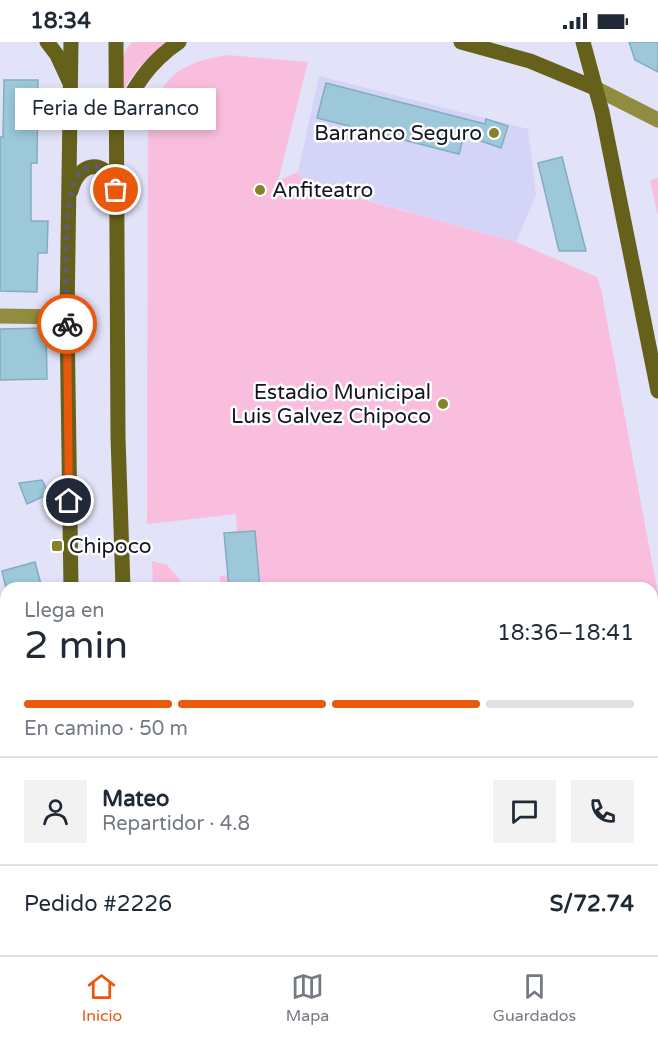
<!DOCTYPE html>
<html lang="es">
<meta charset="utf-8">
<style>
:root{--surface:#fff;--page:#f2f2f3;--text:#1f2937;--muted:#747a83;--line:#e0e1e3;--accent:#ea580c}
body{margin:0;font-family:"Varela Round",sans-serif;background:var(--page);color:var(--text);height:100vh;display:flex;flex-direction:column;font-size:22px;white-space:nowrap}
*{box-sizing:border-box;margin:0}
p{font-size:20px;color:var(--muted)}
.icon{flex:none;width:33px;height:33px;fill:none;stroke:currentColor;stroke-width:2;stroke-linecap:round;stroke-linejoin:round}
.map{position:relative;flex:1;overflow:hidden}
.sheet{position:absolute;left:0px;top:540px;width:658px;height:374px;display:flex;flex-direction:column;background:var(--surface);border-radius:18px 18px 0 0;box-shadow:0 3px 9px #0003}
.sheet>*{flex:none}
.pin{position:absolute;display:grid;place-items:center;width:51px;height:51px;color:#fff;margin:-26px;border:3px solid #fff;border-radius:50%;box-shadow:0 2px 6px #0007}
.courier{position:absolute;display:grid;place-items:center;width:60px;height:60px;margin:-30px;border:4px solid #ea580c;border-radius:50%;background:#fff;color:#222;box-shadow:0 2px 8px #0007}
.bubble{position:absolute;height:42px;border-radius:0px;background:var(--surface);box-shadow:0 3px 9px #0003;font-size:20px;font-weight:600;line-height:42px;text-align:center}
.overview em{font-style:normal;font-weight:600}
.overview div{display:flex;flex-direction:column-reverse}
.overview{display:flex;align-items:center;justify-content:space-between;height:102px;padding:0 24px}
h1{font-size:39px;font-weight:600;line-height:45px}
.bar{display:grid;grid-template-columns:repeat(4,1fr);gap:9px 6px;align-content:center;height:72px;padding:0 24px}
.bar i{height:8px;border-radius:4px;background:var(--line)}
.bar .current{background:var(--accent)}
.bar p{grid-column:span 4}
.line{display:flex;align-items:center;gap:15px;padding:0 24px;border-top:2px solid var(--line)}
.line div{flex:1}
.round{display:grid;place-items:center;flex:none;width:63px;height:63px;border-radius:0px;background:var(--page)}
.status{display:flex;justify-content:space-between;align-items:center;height:42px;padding:0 30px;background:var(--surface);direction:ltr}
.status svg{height:16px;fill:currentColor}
.menu{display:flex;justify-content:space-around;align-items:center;height:84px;border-top:2px solid var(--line);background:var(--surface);font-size:16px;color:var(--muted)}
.menu a{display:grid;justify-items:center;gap:3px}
.menu .current{color:var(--accent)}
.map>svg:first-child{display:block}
</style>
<div class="status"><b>18:34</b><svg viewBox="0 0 49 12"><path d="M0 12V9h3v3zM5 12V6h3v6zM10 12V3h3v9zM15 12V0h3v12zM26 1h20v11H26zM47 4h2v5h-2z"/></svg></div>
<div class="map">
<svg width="658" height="913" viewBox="0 0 658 913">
<rect width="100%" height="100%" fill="#e2e2f9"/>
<polygon fill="#d4d3f8" points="319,34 528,87 536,153 516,200 307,141 298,130"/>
<g fill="#f9bedd">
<path d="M 133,0 L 166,0 L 137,27 L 122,50 C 122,32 118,12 133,0 Z"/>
<path d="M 228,13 L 308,20 L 278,139 L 298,130 L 307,142 L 516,200 L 597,235 L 601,247 L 658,552 L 658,733 L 653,736 L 652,546 L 221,546 L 220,534 L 228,533 L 224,491 L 237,490 L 236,472 L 147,482 L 148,82 C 160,34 181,20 228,13 Z"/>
<polygon points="658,136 658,174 650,138"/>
<polygon points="152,519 167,523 181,539 180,546 153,546"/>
<polygon points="658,795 658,843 653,844 653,796"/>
<polygon points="658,853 658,913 638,913 637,908 652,908 653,854"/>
</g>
<polygon fill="#8275e2" stroke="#6158a8" stroke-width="1.5" points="574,908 611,908 613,913 560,913 559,910"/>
<g fill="#9cc8da" stroke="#82adbf" stroke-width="1.5">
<polygon points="629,0 658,0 658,30 635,18"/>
<polygon points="4,38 38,38 37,121 31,121 31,179 48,179 47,211 38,211 37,250 0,249 0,95 3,95"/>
<polygon points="326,41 485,82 486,77 508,84 501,106 464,93 459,112 317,76"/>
<polygon points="562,115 586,209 559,209 538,121"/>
<polygon points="46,286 47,337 0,338 0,287"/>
<polygon points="42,438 49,452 27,462 19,441"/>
<polygon points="255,489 260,546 229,546 224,491"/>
<polygon points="35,520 42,546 6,546 2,529"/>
</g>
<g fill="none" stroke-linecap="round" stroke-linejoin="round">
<g stroke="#918d40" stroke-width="15">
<polyline points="595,46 658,78"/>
<polyline points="0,274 67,275"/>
<polyline points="652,752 658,748"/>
<polyline points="0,884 6,883"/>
</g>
<g stroke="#65611b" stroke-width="15">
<polyline points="47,0 57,13 69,39"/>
<polyline points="116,0 118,395 123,546"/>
<polyline points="461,0 530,19 595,46"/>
<polyline points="583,0 602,70 658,349"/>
<path d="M 118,78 C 133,46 149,20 179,0"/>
<path d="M 71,149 C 78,120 105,115 115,145"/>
<polyline points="71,546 67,275 71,0"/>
<polyline points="0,589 6,587"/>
<polyline points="99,908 100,913"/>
</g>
<polyline stroke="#2b2a0e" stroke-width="18" points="144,911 144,913"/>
</g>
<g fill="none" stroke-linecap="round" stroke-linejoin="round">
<path stroke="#5d5d6d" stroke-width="6" stroke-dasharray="0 10.8" d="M 67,282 C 67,251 62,157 77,134 C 82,126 92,123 101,126 C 111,130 113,139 116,148"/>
<polyline stroke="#ea580c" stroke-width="8" points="67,282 69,459"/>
</g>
<g fill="#87822a" stroke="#fff" stroke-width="2">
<circle cx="494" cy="91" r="6"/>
<circle cx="260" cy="148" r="6"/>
<circle cx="443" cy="362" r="6"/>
<rect x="51" y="498" width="12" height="12" rx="3"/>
</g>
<g text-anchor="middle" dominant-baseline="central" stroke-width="5" stroke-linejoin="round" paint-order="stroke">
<g font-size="21" fill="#151522" stroke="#fff" text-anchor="end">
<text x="482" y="91">Barranco Seguro</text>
<text x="272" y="148" text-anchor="start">Anfiteatro</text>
<text x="431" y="350">Estadio Municipal<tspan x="431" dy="24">Luis Galvez Chipoco</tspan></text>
<text x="69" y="504" text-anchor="start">Chipoco</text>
</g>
</g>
</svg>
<div class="pin" style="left:116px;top:148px;background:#ea580c"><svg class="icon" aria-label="bag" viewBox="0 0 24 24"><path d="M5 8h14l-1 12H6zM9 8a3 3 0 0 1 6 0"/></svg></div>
<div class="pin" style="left:69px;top:459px;background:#1f2937"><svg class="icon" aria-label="home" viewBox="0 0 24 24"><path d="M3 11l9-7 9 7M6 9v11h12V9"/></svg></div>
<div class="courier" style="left:67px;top:282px"><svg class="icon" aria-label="bike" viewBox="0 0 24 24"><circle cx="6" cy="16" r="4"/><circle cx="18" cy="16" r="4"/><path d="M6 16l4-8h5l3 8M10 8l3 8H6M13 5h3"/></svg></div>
<div class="bubble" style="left:15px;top:46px;width:201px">Feria de Barranco</div>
<section class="sheet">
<div class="overview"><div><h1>2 min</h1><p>Llega en</p></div><em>18:36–18:41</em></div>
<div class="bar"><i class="current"></i><i class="current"></i><i class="current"></i><i></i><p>En camino · 50 m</p></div>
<div class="line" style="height:108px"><a class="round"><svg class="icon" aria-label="person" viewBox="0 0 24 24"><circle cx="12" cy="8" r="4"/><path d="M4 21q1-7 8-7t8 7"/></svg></a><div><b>Mateo</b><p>Repartidor · 4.8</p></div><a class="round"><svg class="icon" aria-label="chat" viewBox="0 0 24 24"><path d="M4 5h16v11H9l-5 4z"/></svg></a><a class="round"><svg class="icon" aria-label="phone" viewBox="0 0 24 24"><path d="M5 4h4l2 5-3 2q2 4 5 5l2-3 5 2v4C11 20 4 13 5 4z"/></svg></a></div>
<div class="line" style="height:78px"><div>Pedido #2226</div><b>S/72.74</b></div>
</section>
</div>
<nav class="menu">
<a class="current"><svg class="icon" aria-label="home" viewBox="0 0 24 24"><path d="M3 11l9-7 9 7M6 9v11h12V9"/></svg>Inicio</a>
<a><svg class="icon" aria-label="map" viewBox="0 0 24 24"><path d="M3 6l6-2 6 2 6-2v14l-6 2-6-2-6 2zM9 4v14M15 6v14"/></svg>Mapa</a>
<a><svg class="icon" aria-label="saved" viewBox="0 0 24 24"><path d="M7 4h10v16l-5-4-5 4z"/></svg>Guardados</a>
</nav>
